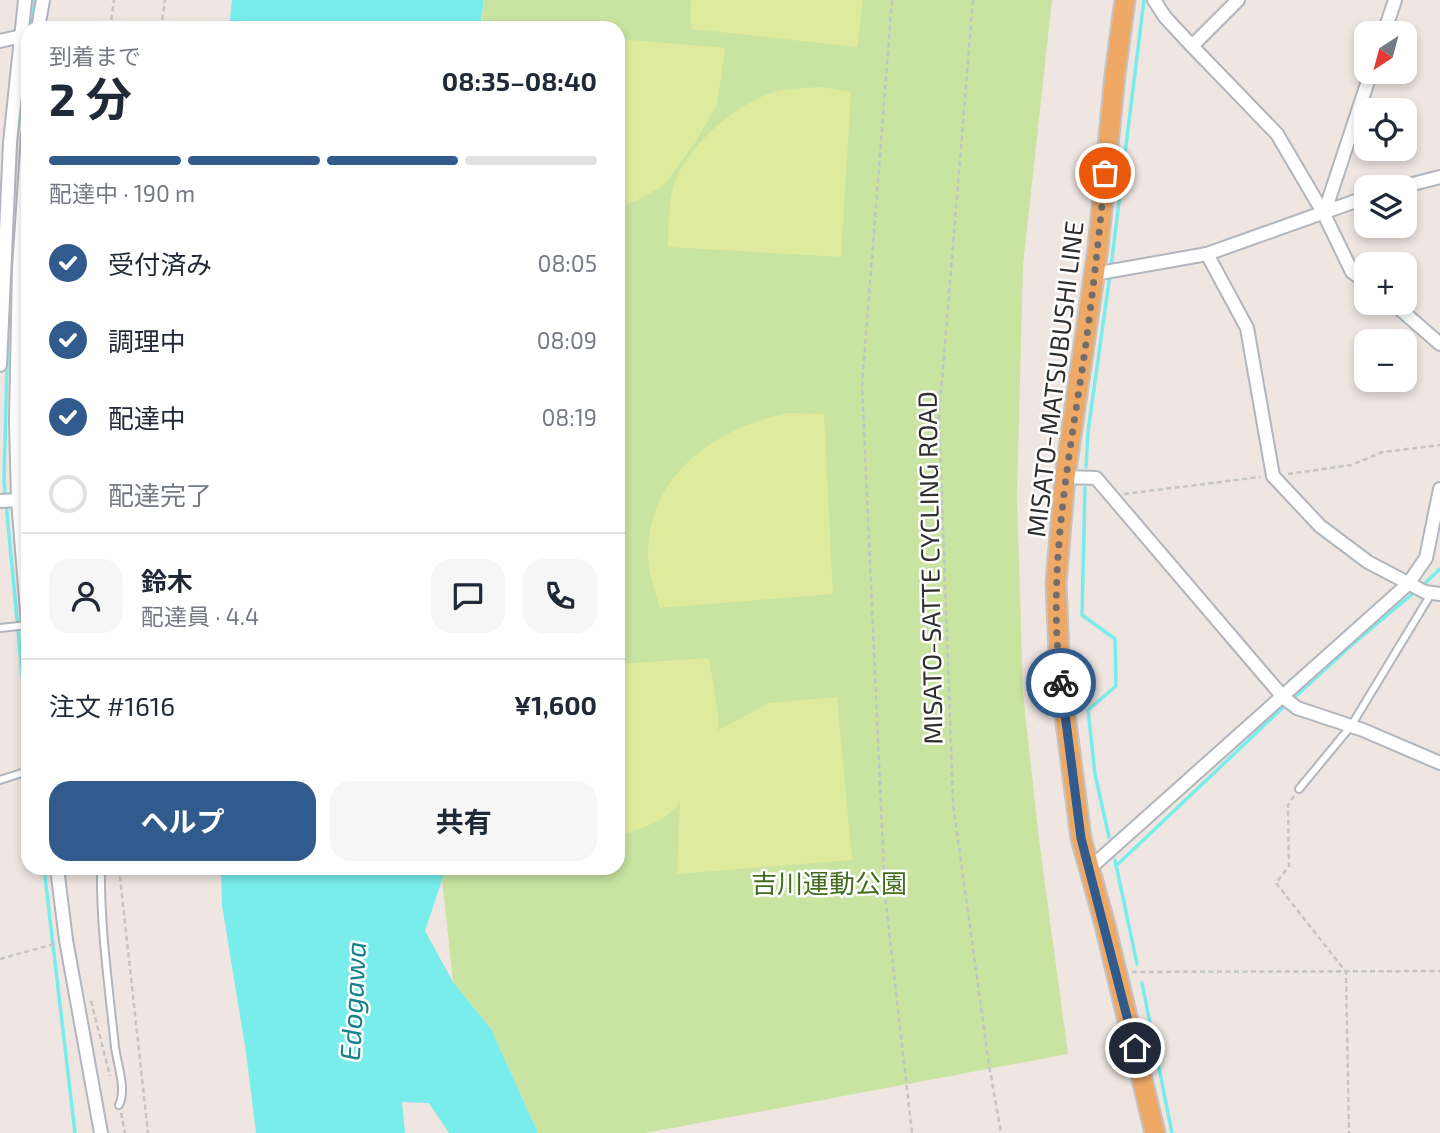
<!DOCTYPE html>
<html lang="ja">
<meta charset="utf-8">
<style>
:root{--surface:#fff;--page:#f6f6f7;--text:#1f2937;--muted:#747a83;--line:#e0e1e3;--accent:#315b8d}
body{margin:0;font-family:"Exo 2","Noto Sans JP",sans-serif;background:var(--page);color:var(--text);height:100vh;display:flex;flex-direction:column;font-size:26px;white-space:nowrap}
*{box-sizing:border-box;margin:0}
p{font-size:23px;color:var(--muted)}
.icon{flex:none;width:38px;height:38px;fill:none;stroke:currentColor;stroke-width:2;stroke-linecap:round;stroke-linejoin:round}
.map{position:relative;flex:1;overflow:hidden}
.side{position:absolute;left:21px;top:21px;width:604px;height:854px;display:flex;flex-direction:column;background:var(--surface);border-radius:21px;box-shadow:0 4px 10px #0003}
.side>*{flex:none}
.needle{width:46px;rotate:216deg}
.controls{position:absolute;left:1354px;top:21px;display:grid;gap:14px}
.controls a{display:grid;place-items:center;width:63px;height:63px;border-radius:14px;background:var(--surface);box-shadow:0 4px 10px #0003;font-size:35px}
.pin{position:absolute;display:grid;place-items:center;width:60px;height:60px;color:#fff;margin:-30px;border:4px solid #fff;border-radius:50%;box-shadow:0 2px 7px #0007}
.courier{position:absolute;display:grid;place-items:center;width:70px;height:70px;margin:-35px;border:5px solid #315b8d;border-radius:50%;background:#fff;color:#222;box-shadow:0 2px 9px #0007}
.summary em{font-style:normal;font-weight:700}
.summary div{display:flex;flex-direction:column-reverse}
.summary{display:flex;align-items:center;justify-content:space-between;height:119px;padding:0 28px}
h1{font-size:46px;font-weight:700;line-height:52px}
.bar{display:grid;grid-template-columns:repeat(4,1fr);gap:10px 7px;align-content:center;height:84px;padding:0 28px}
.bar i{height:9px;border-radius:5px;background:var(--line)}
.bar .current{background:var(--accent)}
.bar p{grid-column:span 4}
.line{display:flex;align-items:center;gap:18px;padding:0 28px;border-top:2px solid var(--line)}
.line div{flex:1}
.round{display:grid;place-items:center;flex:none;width:74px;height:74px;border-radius:21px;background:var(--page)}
ol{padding:0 28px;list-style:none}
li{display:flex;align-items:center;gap:21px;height:77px}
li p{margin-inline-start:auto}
li .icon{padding:7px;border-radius:50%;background:var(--accent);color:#fff;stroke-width:4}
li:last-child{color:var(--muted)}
li i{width:38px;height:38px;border:4px solid var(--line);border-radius:50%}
.action{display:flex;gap:14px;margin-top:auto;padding:14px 28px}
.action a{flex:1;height:80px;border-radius:21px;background:var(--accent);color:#fff;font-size:28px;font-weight:700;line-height:80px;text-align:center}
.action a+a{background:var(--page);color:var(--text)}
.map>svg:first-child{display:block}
</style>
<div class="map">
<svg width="1440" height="1133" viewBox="0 0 1440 1133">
<rect width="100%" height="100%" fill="#efe5e1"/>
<polygon fill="#c9e3a0" points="484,0 1052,0 1023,265 1017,496 1023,693 1039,840 1068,1054 645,1133 538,1133 491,1029 453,982 442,878 445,868 618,868 618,28 481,28"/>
<g fill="#deea9c">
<polygon points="691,0 863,0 857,47 692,29 690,18"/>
<polygon points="618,39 725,48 717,105 695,143 664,185 640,199 618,208"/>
<path d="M 822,87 L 851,92 L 841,257 L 668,247 C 669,229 668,209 672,192 C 680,152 731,108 768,94 C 784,88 805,88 822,87 Z"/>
<path d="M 788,413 L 824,414 L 833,594 L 660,608 C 655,591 648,573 648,555 C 648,473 716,428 788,413 Z"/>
<path d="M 709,658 L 719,721 L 718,730 L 769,703 L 837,697 L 852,860 L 677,874 L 680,803 C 664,822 641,829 618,836 L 618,664 Z"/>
</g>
<g fill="#78edec">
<polygon points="232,0 484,0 480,28 229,28"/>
<polygon points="221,868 446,868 425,931 453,982 491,1029 538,1133 449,1133 429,1103 402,1102 405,1133 256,1133 246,1052 222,905"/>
</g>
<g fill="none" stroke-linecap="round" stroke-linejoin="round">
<g stroke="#78edec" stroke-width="3.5">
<polyline points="31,28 35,0"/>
<polyline points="16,142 28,52"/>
<polyline points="1111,267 1144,0"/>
<polyline points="8,324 4,481 28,737"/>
<polyline points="1086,467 1088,432 1110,274"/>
<polyline points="1085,488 1082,615 1115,639 1116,686 1088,710 1095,774 1109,837"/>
<polyline points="1422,586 1440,569"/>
<polyline points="1115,860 1137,964"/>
<polyline points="1116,866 1274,716 1354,643 1416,591"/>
<polyline points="44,868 75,1133"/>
<polyline points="1142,983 1172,1133"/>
</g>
<defs>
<g id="lane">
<polyline points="0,628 28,625"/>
<polyline points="0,780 28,771"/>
<polyline points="1299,789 1351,726 1431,594"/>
<path d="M 101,868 C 100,927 109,988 115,1047 C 117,1064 127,1089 119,1105"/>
</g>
<g id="street">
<polyline points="1154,0 1165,17 1192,46 1277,134 1324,214 1352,272 1367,283"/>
<polyline points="38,28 43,0"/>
<polyline points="1384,33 1395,0"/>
<polyline points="0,41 27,35"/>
<polyline points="1192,46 1238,0"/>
<polyline points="28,134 19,269 16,421 18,500 28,624"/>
<polyline points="1401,187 1440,177"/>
<polyline points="1324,214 1371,72"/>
<polyline points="1207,254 1247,328 1273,476 1320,526 1368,562 1425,592 1440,594"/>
<polyline points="1094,274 1207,254 1367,197"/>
<polyline points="1393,303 1440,344"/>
<polyline points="0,365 10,143 25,0"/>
<polyline points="1065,477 1096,478 1283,697 1297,708 1363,730 1440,763"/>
<polyline points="0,501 18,500"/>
<polyline points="57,868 66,940 101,1133"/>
<polyline points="1089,869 1408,584 1426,558 1440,489"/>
</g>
<polyline id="primary" points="1125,0 1115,75 1098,248 1065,477 1056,583 1060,676 1081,838 1105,925 1155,1133"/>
</defs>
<use href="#lane" stroke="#b1b6be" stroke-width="10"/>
<use href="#street" stroke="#b1b6be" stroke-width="16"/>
<use href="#primary" stroke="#c4c4c4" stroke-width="23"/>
<g stroke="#c4c4c4" stroke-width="2.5" stroke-dasharray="5 3.5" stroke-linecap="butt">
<polyline points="892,0 862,386 885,895 912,1133"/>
<polyline points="973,0 939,417 953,803 989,1065 1001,1133"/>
<polyline points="110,28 114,0"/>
<polyline points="161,28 165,0"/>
<polyline points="1288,474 1351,465 1383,452 1440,445"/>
<polyline points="1124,494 1260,477"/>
<polyline points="1294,796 1288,805 1289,866 1276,883 1346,972 1349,1133"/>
<polyline points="119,868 148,1133"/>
<polyline points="0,959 54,944"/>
<polyline points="1132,972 1440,971"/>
<polyline points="91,1001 110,1076"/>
<polyline points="121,1113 125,1133"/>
</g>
<use href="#lane" stroke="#fff" stroke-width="6"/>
<use href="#street" stroke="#fff" stroke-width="12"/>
<use href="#primary" stroke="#eea966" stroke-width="19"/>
</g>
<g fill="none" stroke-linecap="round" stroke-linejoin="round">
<path stroke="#726e6d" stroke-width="7" stroke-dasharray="0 12.6" d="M 1061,683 C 1047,576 1067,470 1083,364 C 1092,301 1099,237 1105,173"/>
<polyline stroke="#315b8d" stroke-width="9" points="1061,683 1081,838 1135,1048"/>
</g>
<g text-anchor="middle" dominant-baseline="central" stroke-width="5" stroke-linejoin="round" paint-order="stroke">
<g font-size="26" fill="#2e2e2e" stroke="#fff">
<text transform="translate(1054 379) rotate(-83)">MISATO-MATSUBUSHI LINE</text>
<text transform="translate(929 568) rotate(-91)">MISATO-SATTE CYCLING ROAD</text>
</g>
<g font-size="26" fill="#436c1d" stroke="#fff">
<text x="829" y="882">吉川運動公園</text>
</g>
<g font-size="28" font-style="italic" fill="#11818a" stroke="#fff">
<text transform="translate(352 1001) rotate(-87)">Edogawa</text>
</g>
</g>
</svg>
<div class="controls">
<a><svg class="needle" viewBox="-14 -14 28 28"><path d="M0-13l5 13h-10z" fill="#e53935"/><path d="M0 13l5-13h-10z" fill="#747a83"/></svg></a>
<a><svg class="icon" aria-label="locate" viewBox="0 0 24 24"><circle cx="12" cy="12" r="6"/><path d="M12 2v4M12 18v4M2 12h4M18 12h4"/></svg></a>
<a><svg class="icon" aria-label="layers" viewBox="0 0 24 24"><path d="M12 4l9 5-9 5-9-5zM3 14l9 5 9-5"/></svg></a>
<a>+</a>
<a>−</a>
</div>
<div class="pin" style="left:1105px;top:173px;background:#ea580c"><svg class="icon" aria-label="bag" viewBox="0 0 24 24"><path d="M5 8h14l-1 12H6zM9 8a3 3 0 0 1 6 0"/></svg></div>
<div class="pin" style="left:1135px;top:1048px;background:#1f2937"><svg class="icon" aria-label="home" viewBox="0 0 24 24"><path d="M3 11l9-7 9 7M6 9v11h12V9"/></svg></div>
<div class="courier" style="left:1061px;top:683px"><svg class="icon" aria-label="bike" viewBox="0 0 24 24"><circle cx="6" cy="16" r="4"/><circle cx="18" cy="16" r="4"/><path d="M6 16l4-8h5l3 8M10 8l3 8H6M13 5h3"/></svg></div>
<section class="side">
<div class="summary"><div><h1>2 分</h1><p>到着まで</p></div><em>08:35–08:40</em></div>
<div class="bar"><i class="current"></i><i class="current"></i><i class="current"></i><i></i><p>配達中 · 190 m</p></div>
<ol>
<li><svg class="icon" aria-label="check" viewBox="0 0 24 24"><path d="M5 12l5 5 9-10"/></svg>受付済み<p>08:05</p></li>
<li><svg class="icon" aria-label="check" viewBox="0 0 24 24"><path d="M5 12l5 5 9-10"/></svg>調理中<p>08:09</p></li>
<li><svg class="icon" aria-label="check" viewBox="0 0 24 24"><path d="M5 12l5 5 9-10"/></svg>配達中<p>08:19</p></li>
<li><i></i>配達完了</li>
</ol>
<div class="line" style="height:126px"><a class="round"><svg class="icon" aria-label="person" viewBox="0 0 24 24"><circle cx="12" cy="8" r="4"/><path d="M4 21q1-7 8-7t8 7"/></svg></a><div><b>鈴木</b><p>配達員 · 4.4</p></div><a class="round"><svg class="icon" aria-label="chat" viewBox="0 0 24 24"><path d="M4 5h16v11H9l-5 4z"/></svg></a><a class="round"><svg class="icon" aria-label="phone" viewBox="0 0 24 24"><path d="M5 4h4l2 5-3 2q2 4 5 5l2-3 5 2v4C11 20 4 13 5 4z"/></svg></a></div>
<div class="line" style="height:91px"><div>注文 #1616</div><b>¥1,600</b></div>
<div class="action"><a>ヘルプ</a><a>共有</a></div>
</section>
</div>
